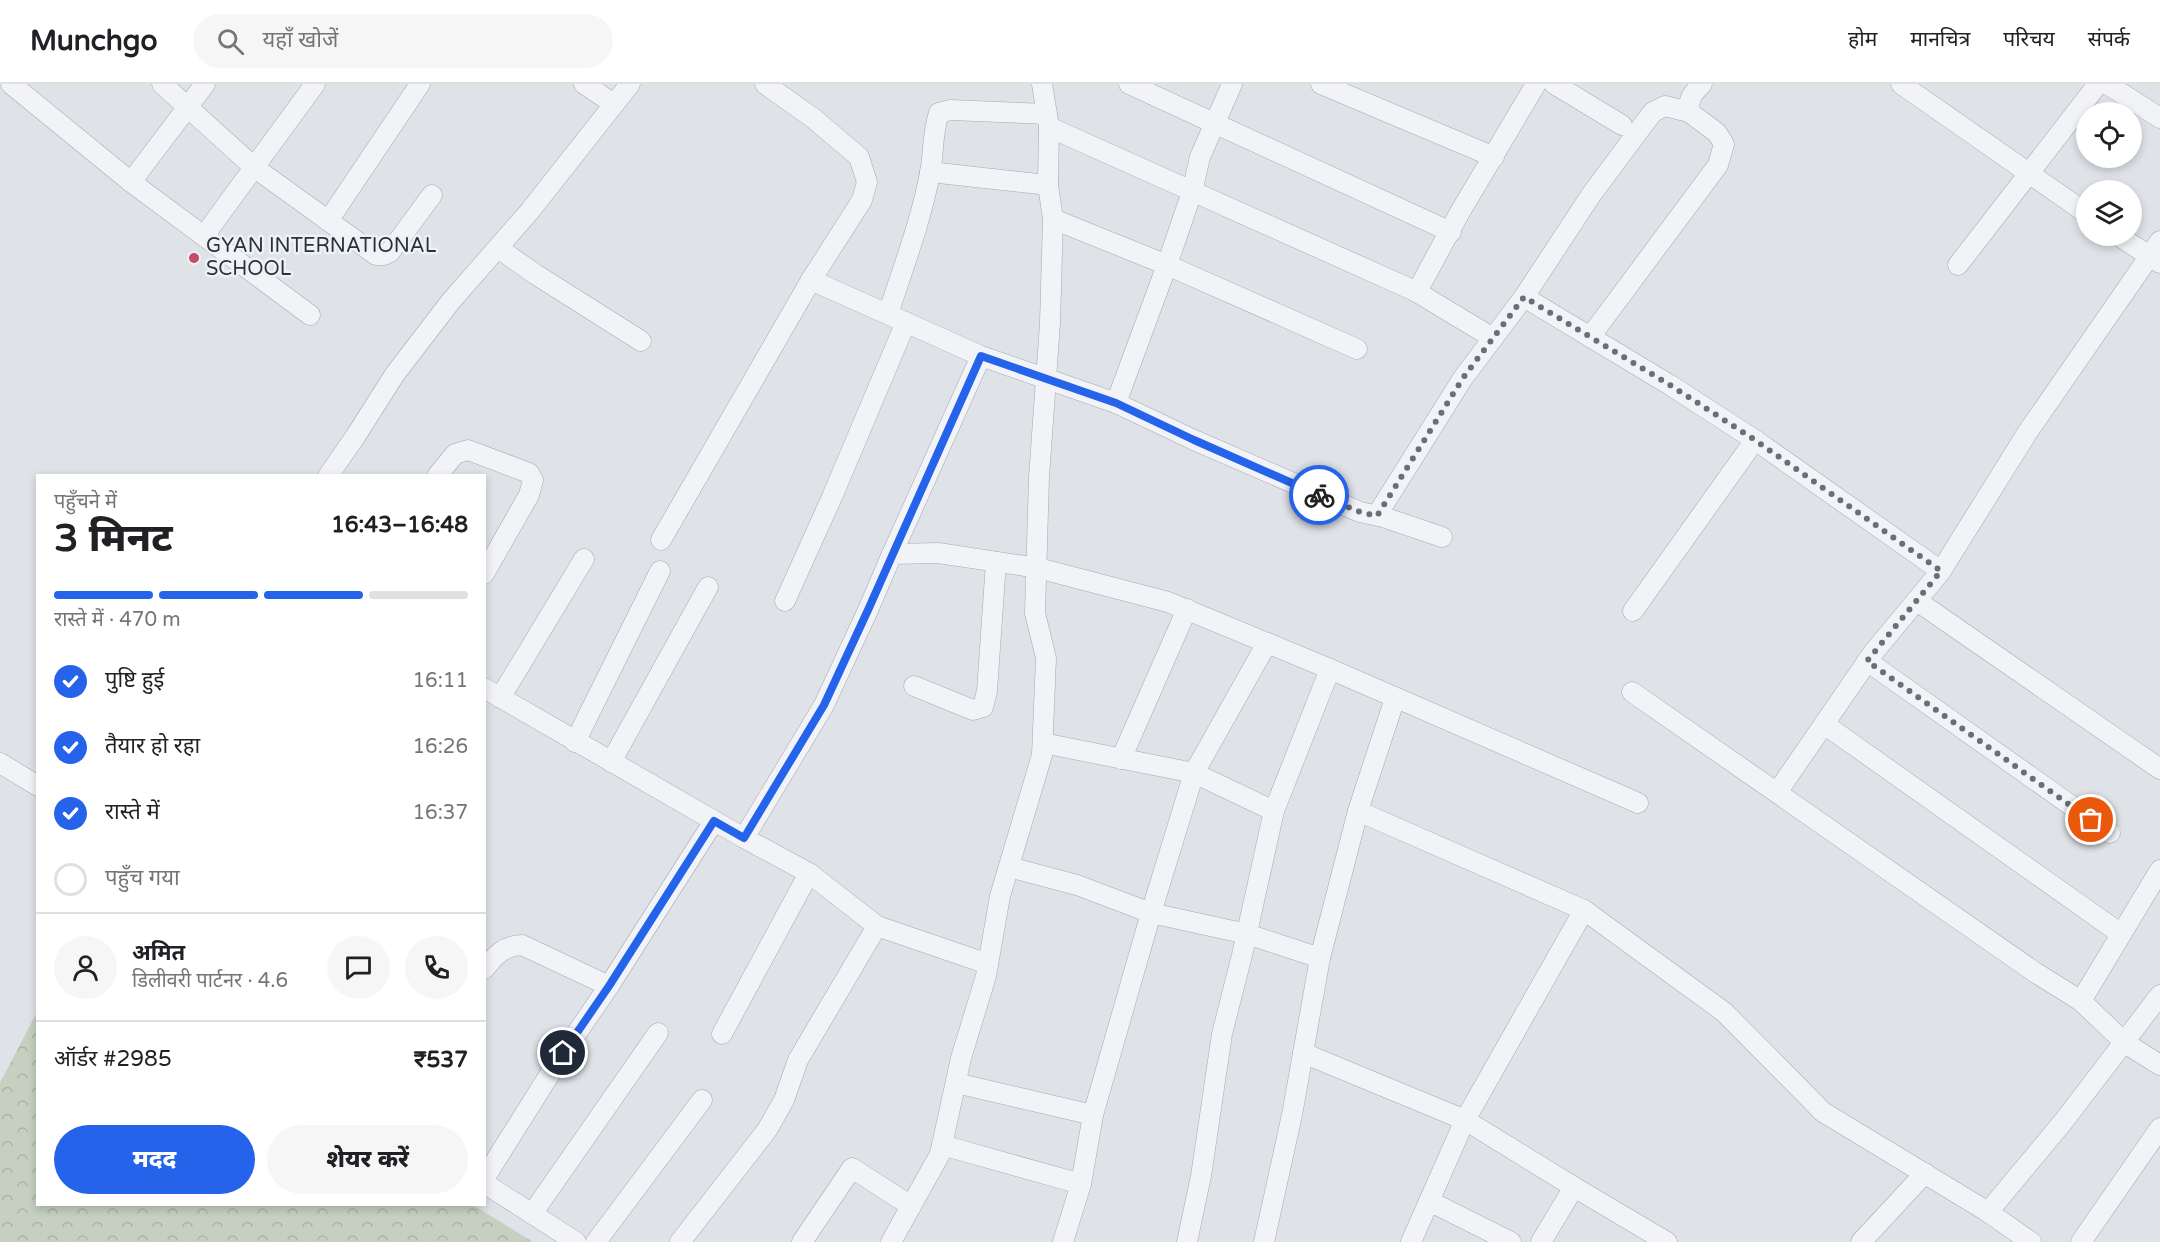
<!DOCTYPE html>
<html lang="hi">
<meta charset="utf-8">
<style>
:root{--surface:#fff;--page:#f6f6f6;--text:#202124;--muted:#757577;--line:#e0e0e0;--accent:#2563eb}
body{margin:0;font-family:"Varela Round","Noto Sans Devanagari",sans-serif;background:var(--page);color:var(--text);height:100vh;display:flex;flex-direction:column;font-size:22px;white-space:nowrap}
*{box-sizing:border-box;margin:0}
p{font-size:20px;color:var(--muted)}
.icon{flex:none;width:33px;height:33px;fill:none;stroke:currentColor;stroke-width:2;stroke-linecap:round;stroke-linejoin:round}
.map{position:relative;flex:1;overflow:hidden}
.sheet{position:absolute;left:36px;top:390px;width:450px;height:732px;display:flex;flex-direction:column;background:var(--surface);border-radius:0px;box-shadow:0 3px 9px #0003}
.sheet>*{flex:none}
.fabs{position:absolute;left:2076px;top:18px;display:grid;gap:12px}
.fabs a{display:grid;place-items:center;width:66px;height:66px;border-radius:50%;background:var(--surface);box-shadow:0 3px 9px #0003;font-size:30px}
.pin{position:absolute;display:grid;place-items:center;width:51px;height:51px;color:#fff;margin:-26px;border:3px solid #fff;border-radius:50%;box-shadow:0 2px 6px #0007}
.courier{position:absolute;display:grid;place-items:center;width:60px;height:60px;margin:-30px;border:4px solid #2563eb;border-radius:50%;background:#fff;color:#222;box-shadow:0 2px 8px #0007}
.overview em{font-style:normal;font-weight:800}
.overview div{display:flex;flex-direction:column-reverse}
.overview{display:flex;align-items:center;justify-content:space-between;height:102px;padding:0 18px}
h1{font-size:39px;font-weight:800;line-height:45px}
.bar{display:grid;grid-template-columns:repeat(4,1fr);gap:9px 6px;align-content:center;height:72px;padding:0 18px}
.bar i{height:8px;border-radius:4px;background:var(--line)}
.bar .selected{background:var(--accent)}
.bar p{grid-column:span 4}
.line{display:flex;align-items:center;gap:15px;padding:0 18px;border-top:2px solid var(--line)}
.line div{flex:1}
.round{display:grid;place-items:center;flex:none;width:63px;height:63px;border-radius:32px;background:var(--page)}
ol{padding:0 18px;list-style:none}
li{display:flex;align-items:center;gap:18px;height:66px}
li p{margin-inline-start:auto}
li .icon{padding:6px;border-radius:50%;background:var(--accent);color:#fff;stroke-width:4}
li:last-child{color:var(--muted)}
li i{width:33px;height:33px;border:3px solid var(--line);border-radius:50%}
.primary-button{display:flex;gap:12px;margin-top:auto;padding:12px 18px}
.primary-button a{flex:1;height:69px;border-radius:36px;background:var(--accent);color:#fff;font-size:24px;font-weight:800;line-height:69px;text-align:center}
.primary-button a+a{background:var(--page);color:var(--text)}
header{display:flex;align-items:center;gap:36px;box-sizing:border-box;height:84px;padding:0 30px;background:var(--surface);border-bottom:2px solid var(--line)}
header strong{font-size:28px}
nav{display:flex;gap:33px;margin-inline-start:auto;font-size:21px}
.search{width:420px;height:54px;background:var(--page);display:flex;align-items:center;gap:15px;box-sizing:border-box;padding:0 21px;border-radius:33px;color:var(--muted);font-size:22px}
.map>svg:first-child{display:block}
</style>
<header>
<strong>Munchgo</strong>
<div class="search"><svg class="icon" aria-label="search" viewBox="0 0 24 24"><circle cx="10" cy="10" r="6"/><path d="M15 15l6 6"/></svg>यहाँ खोजें</div>
<nav><a>होम</a><a>मानचित्र</a><a>परिचय</a><a>संपर्क</a></nav>
</header>
<div class="map">
<svg width="2160" height="1158" viewBox="0 0 2160 1158">
<defs>
<pattern id="park-crowns" width="20" height="18" patternUnits="userSpaceOnUse" patternTransform="scale(1.5)"><rect width="20" height="18" fill="#c5d0c1"/><path d="M2 6a3 3 0 1 1 6 0M12 15a3 3 0 1 1 6 0" fill="none" stroke="#a9b3a7"/></pattern>
</defs>
<rect width="100%" height="100%" fill="#dfe2e7"/>
<polygon fill="url(#park-crowns)" points="37,928 38,1120 473,1121 533,1158 0,1158 0,999"/>
<g fill="none" stroke-linecap="round" stroke-linejoin="round">
<defs>
<g id="minor">
<polyline points="11,0 131,98 310,231"/>
<polyline points="162,0 255,84 376,171 384,171 390,168 432,111"/>
<polyline points="584,0 614,20"/>
<polyline points="1129,0 1451,148"/>
<polyline points="1321,0 1494,73"/>
<polyline points="1554,0 1622,41"/>
<polyline points="1901,0 2086,129"/>
<polyline points="2107,0 2160,34"/>
<polyline points="1049,43 1415,207 1420,202 1460,128 1536,0"/>
<polyline points="930,88 1048,101"/>
<polyline points="131,98 205,0"/>
<polyline points="1053,135 1167,181 1357,265"/>
<polyline points="328,137 420,0"/>
<polyline points="204,152 315,0"/>
<polyline points="2119,152 2160,179"/>
<polyline points="498,164 535,190 641,257"/>
<polyline points="1958,181 2098,0"/>
<polyline points="811,196 981,272 1116,319 1194,356 1360,428 1383,433 1442,453"/>
<polyline points="1415,207 1493,254"/>
<polyline points="1524,213 1670,301 1755,356 1941,487"/>
<path d="M 888,230 C 903,184 921,137 930,89 C 934,69 932,49 939,29 L 950,26 L 1047,30"/>
<path d="M 1590,253 L 1718,81 L 1724,60 L 1717,49 L 1689,28 C 1688,14 1693,9 1702,0"/>
<polyline points="1116,319 1167,181 1192,108 1200,73 1232,0"/>
<polyline points="328,392 355,353 395,290 451,217 529,128 630,0"/>
<polyline points="437,392 455,370 468,366 529,389 533,396 529,411 484,490"/>
<polyline points="1377,431 1463,294 1524,213 1591,111 1646,37 1653,28 1665,22 1689,28"/>
<polyline points="661,456 811,196 862,116 867,98 859,73 813,34 765,0"/>
<polyline points="892,470 981,272"/>
<polyline points="785,517 832,413 906,238"/>
<polyline points="1917,517 2160,685"/>
<polyline points="1633,527 1755,356"/>
<polyline points="1867,577 2110,749"/>
<polyline points="914,602 973,626 983,623 987,607 996,478"/>
<polyline points="484,604 744,754 809,789 877,842 988,880"/>
<polyline points="1632,608 2036,889 2081,917 2125,959 2160,981"/>
<polyline points="500,614 584,475"/>
<polyline points="1824,640 2121,850"/>
<polyline points="575,658 660,487"/>
<polyline points="1043,659 1194,689 1267,559"/>
<polyline points="1121,675 1187,525"/>
<polyline points="611,678 708,503"/>
<polyline points="0,679 38,702"/>
<polyline points="1778,707 1873,569 1941,487 2027,349 2160,157"/>
<polyline points="1274,727 1330,585"/>
<polyline points="1358,727 1584,826"/>
<polyline points="744,754 824,621 868,526 892,470 938,469 1038,484 1168,518 1330,585 1638,719"/>
<polyline points="1009,783 1077,801 1151,829 1247,850 1320,874"/>
<path d="M 484,885 C 496,871 503,862 522,861 L 609,902"/>
<polyline points="2081,917 2160,786"/>
<polyline points="722,950 809,789"/>
<polyline points="1303,969 1465,1036 1574,1103 1541,1158"/>
<polyline points="956,999 1093,1031"/>
<polyline points="942,1061 1081,1100"/>
<polyline points="484,1095 563,969 609,902 714,737"/>
<polyline points="484,1099 576,1158"/>
<polyline points="1574,1103 1667,1158"/>
<polyline points="1429,1117 1511,1158"/>
<polyline points="1988,1128 2063,1038 2160,911"/>
<polyline points="532,1130 658,949"/>
<polyline points="596,1158 702,1016"/>
<polyline points="680,1158 767,1046 784,1016 798,976 877,842"/>
<polyline points="802,1158 852,1084 911,1122"/>
<polyline points="891,1158 940,1070 961,974 986,892 1000,812 1042,671 1046,574 1035,529 1039,393 1050,239 1053,135 1048,101 1049,43 1042,0"/>
<polyline points="1063,1158 1081,1100 1093,1031 1151,829 1194,689 1274,727 1242,871 1222,950 1201,1092 1187,1158"/>
<polyline points="1264,1158 1292,1031 1320,874 1358,727 1395,614"/>
<polyline points="1411,1158 1465,1036 1584,826 1724,928 1823,1028 1988,1128 2031,1158"/>
<polyline points="1861,1158 1925,1089"/>
<polyline points="2081,1158 2160,1044"/>
</g>
</defs>
<use href="#minor" stroke="#a5a9b1" stroke-width="21"/>
<use href="#minor" stroke="#f1f3f6" stroke-width="20"/>
</g>
<g fill="none" stroke-linecap="round" stroke-linejoin="round">
<polyline stroke="#696f78" stroke-width="6" stroke-dasharray="0 10.8" points="1319,411 1360,428 1377,432 1463,294 1524,213 1670,301 1755,356 1941,487 1867,577 2091,736"/>
<polyline stroke="#2563eb" stroke-width="8" points="563,969 609,902 714,737 744,754 824,621 868,526 981,272 1116,319 1194,356 1319,411"/>
</g>
<circle fill="#c44c63" stroke="#eef1f5" stroke-width="2" cx="194" cy="174" r="6"/>
<g text-anchor="middle" dominant-baseline="central" stroke-width="5" stroke-linejoin="round" paint-order="stroke">
<g font-size="20" fill="#29313d" stroke="#eef1f5" text-anchor="start">
<text x="206" y="162">GYAN INTERNATIONAL<tspan x="206" dy="23">SCHOOL</tspan></text>
</g>
</g>
</svg>
<div class="fabs">
<a><svg class="icon" aria-label="locate" viewBox="0 0 24 24"><circle cx="12" cy="12" r="6"/><path d="M12 2v4M12 18v4M2 12h4M18 12h4"/></svg></a>
<a><svg class="icon" aria-label="layers" viewBox="0 0 24 24"><path d="M12 4l9 5-9 5-9-5zM3 14l9 5 9-5"/></svg></a>
</div>
<div class="pin" style="left:2091px;top:736px;background:#ea580c"><svg class="icon" aria-label="bag" viewBox="0 0 24 24"><path d="M5 8h14l-1 12H6zM9 8a3 3 0 0 1 6 0"/></svg></div>
<div class="pin" style="left:563px;top:969px;background:#1f2937"><svg class="icon" aria-label="home" viewBox="0 0 24 24"><path d="M3 11l9-7 9 7M6 9v11h12V9"/></svg></div>
<div class="courier" style="left:1319px;top:411px"><svg class="icon" aria-label="bike" viewBox="0 0 24 24"><circle cx="6" cy="16" r="4"/><circle cx="18" cy="16" r="4"/><path d="M6 16l4-8h5l3 8M10 8l3 8H6M13 5h3"/></svg></div>
<section class="sheet">
<div class="overview"><div><h1>3 मिनट</h1><p>पहुँचने में</p></div><em>16:43–16:48</em></div>
<div class="bar"><i class="selected"></i><i class="selected"></i><i class="selected"></i><i></i><p>रास्ते में · 470 m</p></div>
<ol>
<li><svg class="icon" aria-label="check" viewBox="0 0 24 24"><path d="M5 12l5 5 9-10"/></svg>पुष्टि हुई<p>16:11</p></li>
<li><svg class="icon" aria-label="check" viewBox="0 0 24 24"><path d="M5 12l5 5 9-10"/></svg>तैयार हो रहा<p>16:26</p></li>
<li><svg class="icon" aria-label="check" viewBox="0 0 24 24"><path d="M5 12l5 5 9-10"/></svg>रास्ते में<p>16:37</p></li>
<li><i></i>पहुँच गया</li>
</ol>
<div class="line" style="height:108px"><a class="round"><svg class="icon" aria-label="person" viewBox="0 0 24 24"><circle cx="12" cy="8" r="4"/><path d="M4 21q1-7 8-7t8 7"/></svg></a><div><b>अमित</b><p>डिलीवरी पार्टनर · 4.6</p></div><a class="round"><svg class="icon" aria-label="chat" viewBox="0 0 24 24"><path d="M4 5h16v11H9l-5 4z"/></svg></a><a class="round"><svg class="icon" aria-label="phone" viewBox="0 0 24 24"><path d="M5 4h4l2 5-3 2q2 4 5 5l2-3 5 2v4C11 20 4 13 5 4z"/></svg></a></div>
<div class="line" style="height:78px"><div>ऑर्डर #2985</div><b>₹537</b></div>
<div class="primary-button"><a>मदद</a><a>शेयर करें</a></div>
</section>
</div>
